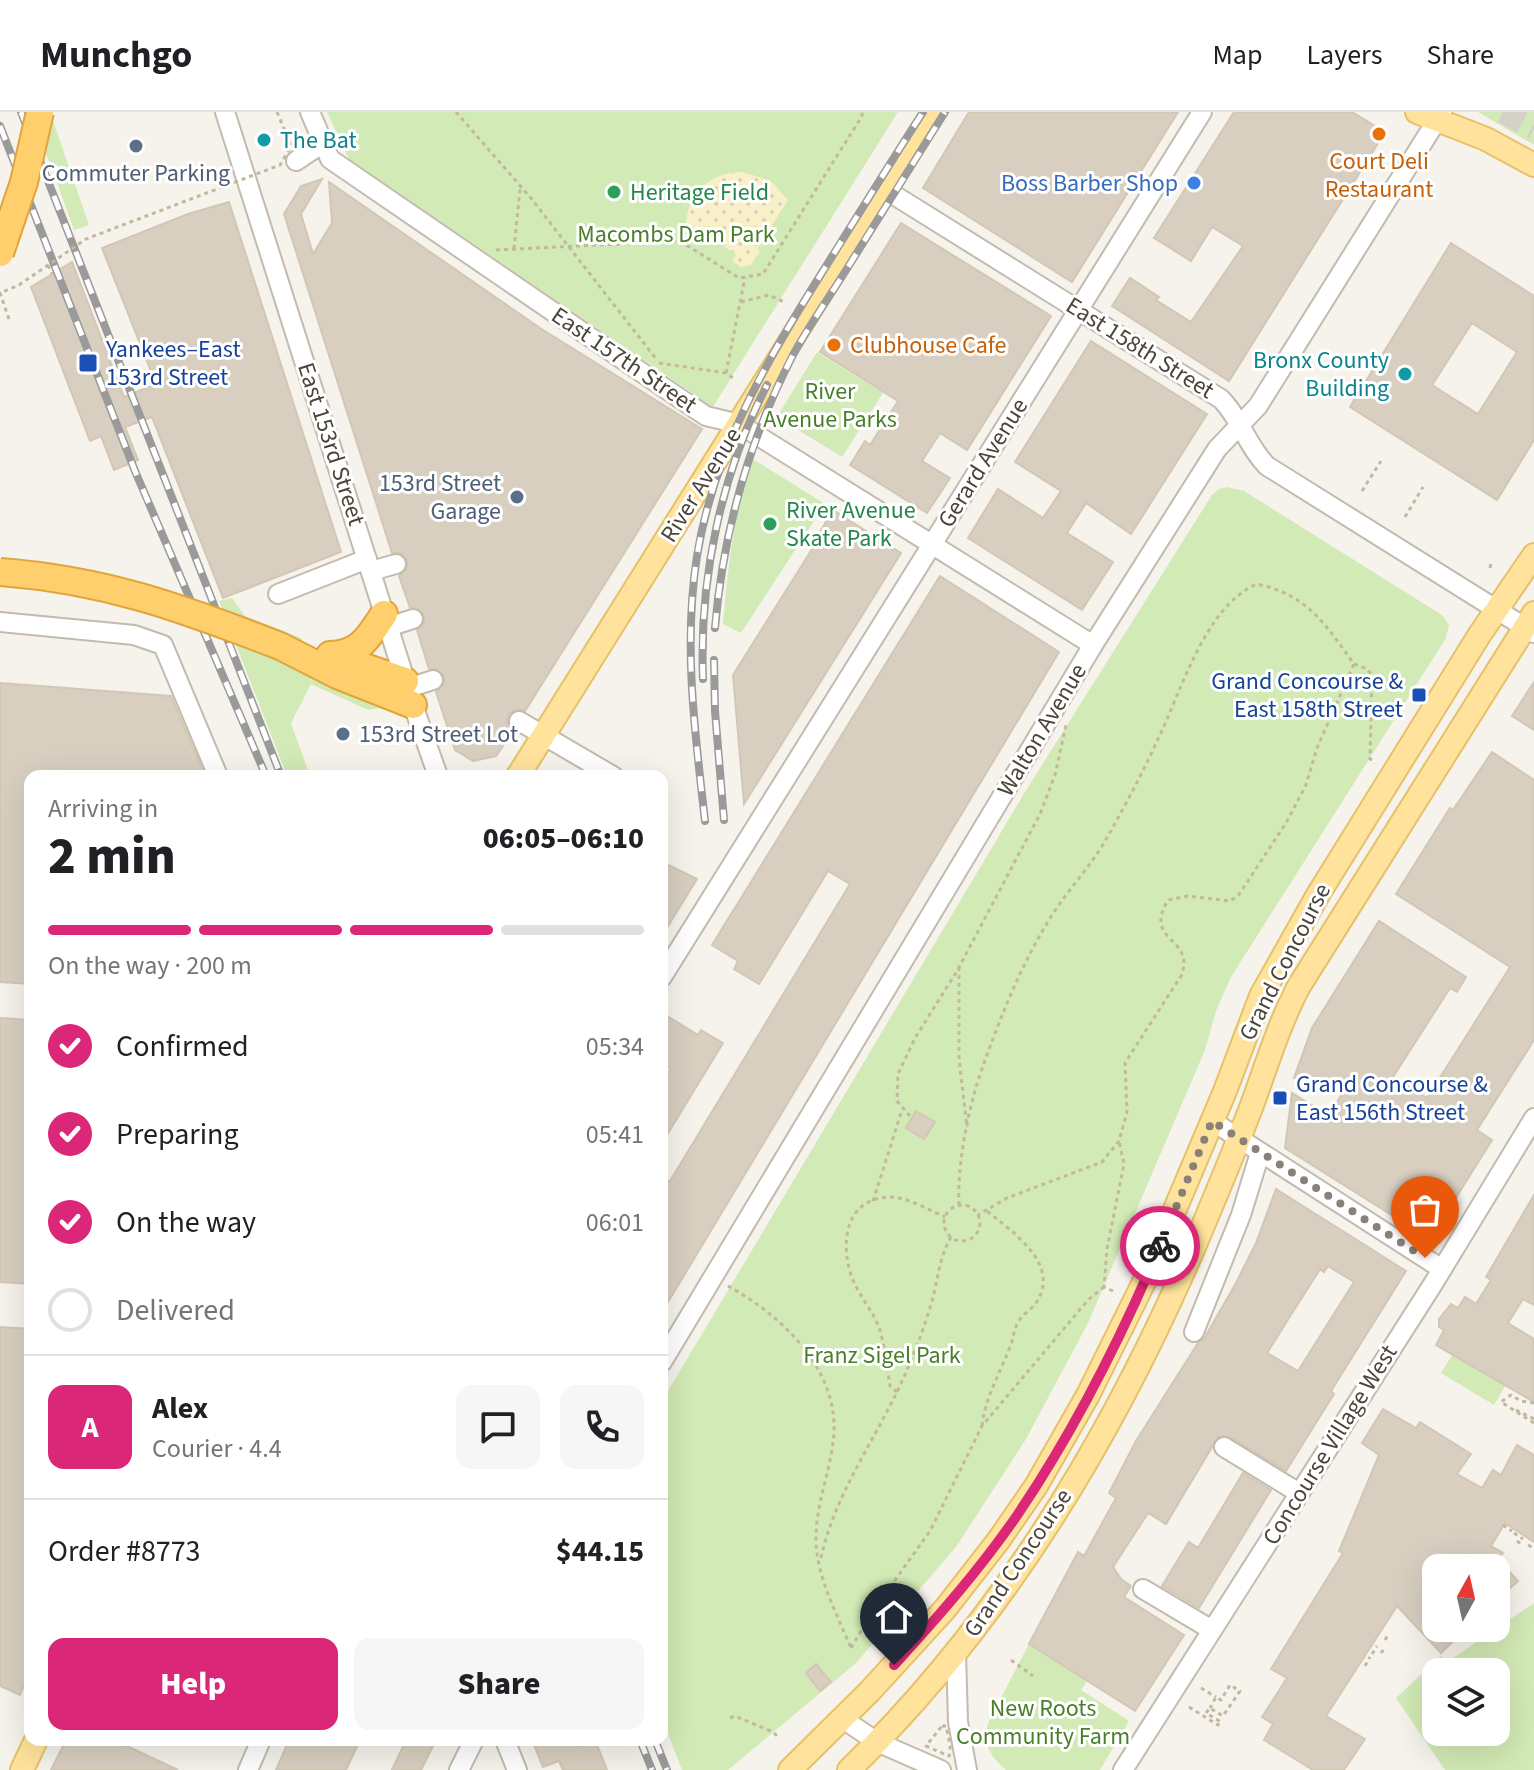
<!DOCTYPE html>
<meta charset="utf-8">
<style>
:root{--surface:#fff;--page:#f6f6f6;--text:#202124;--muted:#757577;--line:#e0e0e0;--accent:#db2777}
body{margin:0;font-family:"Source Sans 3",sans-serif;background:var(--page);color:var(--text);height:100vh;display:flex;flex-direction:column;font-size:30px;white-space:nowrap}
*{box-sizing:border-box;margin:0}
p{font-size:26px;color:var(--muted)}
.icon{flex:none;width:44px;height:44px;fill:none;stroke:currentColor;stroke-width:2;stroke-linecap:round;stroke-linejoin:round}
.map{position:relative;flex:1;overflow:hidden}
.panel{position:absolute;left:24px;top:658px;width:644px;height:976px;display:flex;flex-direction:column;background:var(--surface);border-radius:16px;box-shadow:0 8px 32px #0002}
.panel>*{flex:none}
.needle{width:52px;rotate:8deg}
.controls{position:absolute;left:1422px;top:1442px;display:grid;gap:16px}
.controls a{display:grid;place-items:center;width:88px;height:88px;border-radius:16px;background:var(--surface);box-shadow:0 8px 32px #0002;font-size:40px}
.pin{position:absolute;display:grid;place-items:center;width:68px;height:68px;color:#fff;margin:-82px -34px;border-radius:50% 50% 50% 0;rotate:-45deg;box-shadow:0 0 8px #0007}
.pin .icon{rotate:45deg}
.courier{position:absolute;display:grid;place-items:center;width:80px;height:80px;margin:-40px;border:6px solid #db2777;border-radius:50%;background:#fff;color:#222;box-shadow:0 2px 10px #0007}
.summary em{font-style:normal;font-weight:800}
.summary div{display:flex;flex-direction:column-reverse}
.summary{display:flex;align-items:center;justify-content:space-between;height:136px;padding:0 24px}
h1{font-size:52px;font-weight:800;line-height:60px}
.bar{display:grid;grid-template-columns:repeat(4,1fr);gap:12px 8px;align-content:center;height:96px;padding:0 24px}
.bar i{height:10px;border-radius:6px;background:var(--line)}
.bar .current{background:var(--accent)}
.bar p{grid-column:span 4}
.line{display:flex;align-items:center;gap:20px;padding:0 24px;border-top:2px solid var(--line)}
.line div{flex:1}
.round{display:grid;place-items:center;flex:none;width:84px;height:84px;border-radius:16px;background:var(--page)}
ol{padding:0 24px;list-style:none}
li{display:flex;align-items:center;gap:24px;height:88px}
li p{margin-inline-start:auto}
li .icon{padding:8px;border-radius:50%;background:var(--accent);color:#fff;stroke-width:4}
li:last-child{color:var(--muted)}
li i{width:44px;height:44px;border:4px solid var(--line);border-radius:50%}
.primary-button{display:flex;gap:16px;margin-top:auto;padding:16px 24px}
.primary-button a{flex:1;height:92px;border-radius:16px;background:var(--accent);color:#fff;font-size:32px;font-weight:800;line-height:92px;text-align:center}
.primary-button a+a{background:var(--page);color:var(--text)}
header{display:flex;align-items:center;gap:48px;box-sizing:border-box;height:112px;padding:0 40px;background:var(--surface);border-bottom:2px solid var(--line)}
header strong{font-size:38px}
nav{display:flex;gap:44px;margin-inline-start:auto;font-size:28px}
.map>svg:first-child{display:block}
</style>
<header>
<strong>Munchgo</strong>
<nav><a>Map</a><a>Layers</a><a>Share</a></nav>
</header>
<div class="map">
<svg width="1534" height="1658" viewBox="0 0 1534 1658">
<defs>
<pattern id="sand-dots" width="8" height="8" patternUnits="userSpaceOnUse" patternTransform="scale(2)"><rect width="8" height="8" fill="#f9efc9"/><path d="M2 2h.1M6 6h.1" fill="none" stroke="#d7cead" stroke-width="1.8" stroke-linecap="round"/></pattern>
</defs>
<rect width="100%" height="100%" fill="#f6f3ec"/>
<g fill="#d2eab5" fill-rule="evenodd">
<polygon points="26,0 53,0 52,6 89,113 74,118 50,51"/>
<polygon points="327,0 898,0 709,301 698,285 349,47"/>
<polygon points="1478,0 1534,0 1534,33"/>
<polygon points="817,240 883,281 842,345 777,305"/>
<path d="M 753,347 L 825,392 L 741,521 L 723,512 C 728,457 733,400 753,347 Z"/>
<polygon points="1227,375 1244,379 1442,503 1449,513 1446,526 1231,865 1216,899 1205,938 1088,1211 1026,1327 956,1435 856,1551 728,1658 682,1658 662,1606 662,1289 1025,680 1212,383 1219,377"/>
<polygon points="232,486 245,504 301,526 315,565 380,596 368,598 311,572 291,611 310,664 287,664 219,489"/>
<polygon points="1453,1242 1505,1274 1494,1293 1441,1261"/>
<path d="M 1534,1491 L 1534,1658 L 1445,1658 L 1396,1586 L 1441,1544 L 1447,1550 ZM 1436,1560 L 1496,1560 L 1496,1620 L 1436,1620 Z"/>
<path d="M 1029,1532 L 1087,1569 L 1081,1578 L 1129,1609 L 1100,1658 L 1006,1658 C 990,1644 981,1631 989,1609 Z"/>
</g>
<path fill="url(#sand-dots)" d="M 743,60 L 771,69 L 788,88 L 757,137 L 760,140 L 751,153 L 741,155 L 732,149 L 736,142 L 686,111 C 689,79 711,60 743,60 Z"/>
<g fill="#d8cfc1" stroke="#d3c7b4" stroke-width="2" fill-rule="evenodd">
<polygon points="969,0 1178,0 1072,170 923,76"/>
<polygon points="1234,0 1352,0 1385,20 1229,269 1112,194 1130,166 1159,185 1156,188 1191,210 1243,134 1212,115 1191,149 1154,126"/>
<polygon points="322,67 301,102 313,142 332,111 329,70 540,216 702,317 525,599 518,597 509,602 507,610 513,619 496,644 473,649 455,638 436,580 444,571 444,564 436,557 429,557 417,518 424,510 424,503 416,496 410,496 399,464 407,456 407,448 400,441 392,441 284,102 301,74"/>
<polygon points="229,90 341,440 223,486 152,305 125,315 138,348 114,358 101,324 90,329 31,175 72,150 124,285 156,272 102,136 188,102"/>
<polygon points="901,111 1051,204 967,338 940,321 922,349 950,366 927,401 850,353 865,329 870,333 898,289 820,240"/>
<path d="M 1451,131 L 1534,184 L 1534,328 L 1497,388 L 1350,295 ZM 1472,211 L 1517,240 L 1478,302 L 1432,273 Z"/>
<polygon points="1091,229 1207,302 1131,422 1086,391 1067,421 1113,450 1082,498 968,426 998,377 1043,406 1061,379 1015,350"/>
<polygon points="833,398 901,441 744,692 733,563 819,426 817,425"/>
<polygon points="940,464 1059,540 662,1200 662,1069 670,1069 850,772 828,759 759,872 734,857 738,849 712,833"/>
<polygon points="1534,570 1534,618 1512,604"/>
<polygon points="0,571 171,584 205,664 30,664 30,872 0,870"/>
<polygon points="1492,640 1534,668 1534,928 1477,1018 1492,1028 1430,1127 1285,1036 1292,981 1329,1004 1343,980 1328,971 1294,966 1312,916 1379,809 1466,865 1457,880 1450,876 1393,965 1427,986 1510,855 1396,782 1450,696 1453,698"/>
<polygon points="662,750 697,767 662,824"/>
<polygon points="667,904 698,923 701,918 723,931 662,1031 662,971 671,957 662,951 662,913"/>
<polygon points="0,906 30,908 30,1172 0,1170"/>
<polygon points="916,999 935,1010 924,1027 906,1016"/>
<path d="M 1276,1077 L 1406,1159 L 1331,1279 L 1334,1282 L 1286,1359 L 1230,1325 L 1218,1325 L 1166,1412 L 1148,1401 L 1113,1455 L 1121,1467 L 1131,1474 L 1124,1485 L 1184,1523 L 1135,1599 L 1029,1532 L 1078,1440 L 1084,1444 L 1116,1386 L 1109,1381 L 1136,1329 L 1198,1231 L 1205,1225 L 1236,1171 L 1256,1131 ZM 1328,1154 L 1354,1170 L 1298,1259 L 1267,1241 L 1320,1157 L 1324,1160 Z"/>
<polygon points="1534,1083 1534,1193 1523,1187 1508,1211 1534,1227 1534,1290 1436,1233 1444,1218 1439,1215 1439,1207 1451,1192 1458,1196 1465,1185 1476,1192 1491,1168 1486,1165"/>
<polygon points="0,1215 30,1217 30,1560 20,1583 0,1574"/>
<polygon points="1383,1297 1416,1316 1420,1310 1471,1342 1457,1362 1482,1376 1493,1358 1501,1363 1517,1333 1534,1343 1534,1430 1505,1411 1491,1434 1503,1441 1497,1446 1518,1469 1496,1489 1496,1456 1436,1456 1436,1516 1467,1516 1441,1541 1397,1494 1326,1604 1365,1627 1344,1658 1313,1658 1264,1628 1273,1612 1262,1605 1287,1566 1271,1557 1343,1441 1339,1439 1379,1343 1362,1331"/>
<polygon points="1243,1361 1271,1378 1199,1496 1162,1474 1189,1430 1198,1436"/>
<polygon points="816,1552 831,1570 820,1579 806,1561"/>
<polygon points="66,1628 114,1628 178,1658 51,1658"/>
<polygon points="289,1628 360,1628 346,1658 276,1658"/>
<polygon points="406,1628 436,1628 421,1658 392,1658"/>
<polygon points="532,1628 569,1628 578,1634 595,1628 607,1658 563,1658 559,1649 543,1655"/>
</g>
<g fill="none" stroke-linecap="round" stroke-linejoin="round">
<polyline stroke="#d4d0c8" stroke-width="22" stroke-dasharray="22 11" stroke-linecap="butt" points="1503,0 1534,17"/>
<defs>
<g id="minor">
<polyline points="225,0 413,593 438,664"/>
<polyline points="310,0 330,47 660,273 706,304 739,312 1093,533"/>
<polyline points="296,49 323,31"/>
<path d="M 886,78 L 1221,287 C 1241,307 1247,334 1267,354 L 1534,521"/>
<polyline points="371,459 396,452"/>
<polyline points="278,482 367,447"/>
<polyline points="0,510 134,523 163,533 218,664"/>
<polyline points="388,515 413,507"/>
<polyline points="408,576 433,568"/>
<polyline points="519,609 613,664"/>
<polyline points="662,865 1202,0"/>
<polyline points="1212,1009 1442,1157"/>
<polyline points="1194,1220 1241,1103 1260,1041"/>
<polyline points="662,1250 1093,533 1217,337 1258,294 1442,0"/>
<polyline points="1224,1335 1299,1381"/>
<polyline points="1143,1477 1212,1518"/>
<polyline points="956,1541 958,1610 967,1658"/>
<polyline points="843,1607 877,1630 941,1658"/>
<polyline points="505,1628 517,1658"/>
<polyline points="248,1658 261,1628"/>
<polyline points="459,1658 474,1628"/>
<polyline points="1123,1658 1433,1172 1534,1006"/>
</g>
<g id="major">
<polyline points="1417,0 1486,27 1534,53"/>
<polyline points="518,664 934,0"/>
<polyline points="22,1658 36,1628"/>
<polyline points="790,1658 870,1579 945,1497 998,1429 1036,1374 1088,1283 1145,1168 1225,979 1261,884 1319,781 1480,522 1534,443"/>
<path d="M 849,1658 C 1001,1510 1114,1323 1197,1128 C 1216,1083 1235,1038 1252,993 C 1267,952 1279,912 1299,874 L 1534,501"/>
</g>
<g id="highway">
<polyline points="280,534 337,563 413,593"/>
<path d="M 330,543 C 360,542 369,525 384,502"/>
<polyline points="344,548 405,569"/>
</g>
</defs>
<use href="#minor" stroke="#c2bbae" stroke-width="22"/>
<use href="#major" stroke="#e6c16a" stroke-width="26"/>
<use href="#highway" stroke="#e0a43c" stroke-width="30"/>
<g stroke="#c4b79f" stroke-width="3" stroke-dasharray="4 4" stroke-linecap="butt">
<polyline points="277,0 291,33"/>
<polyline points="456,0 530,85 657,248"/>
<polyline points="514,137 520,77"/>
<polyline points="496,138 680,129 739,166 763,162 862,4 862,0"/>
<polyline points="48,153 52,162"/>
<polyline points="0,180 0,181"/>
<polyline points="741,190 769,183 784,190"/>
<polyline points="659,251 726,261 736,268"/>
<polyline points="726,261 745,166"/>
<polyline points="1362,379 1381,349"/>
<polyline points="1405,405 1423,375"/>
<polyline points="1490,456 1491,451"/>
<polyline points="1354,552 1367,557 1372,563 1370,647 1375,651"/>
<polyline points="959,855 959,947 967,1015"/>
<polyline points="910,1004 897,989 898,962 915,926 957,859 1040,702 1055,663 1066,613"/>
<polyline points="873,1089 902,998"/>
<circle cx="962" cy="1111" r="18"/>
<path d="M 959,1093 C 957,1050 969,992 984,951 C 1001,904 1020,856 1046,813 C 1063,783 1089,757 1105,729 C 1124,696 1142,662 1158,627 C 1181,580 1205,494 1257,472 C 1308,483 1325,512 1354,552 L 1317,636 L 1306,673 L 1286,711 L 1238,784 L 1230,789 L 1188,784 L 1168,788 C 1142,831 1197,825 1181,864 L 1125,951 L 1127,1000 L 1119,1029 L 1102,1050 L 1007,1086 L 978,1103"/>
<path d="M 728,1174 C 783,1204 843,1261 833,1331 C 829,1363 816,1393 816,1426 C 816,1464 837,1502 851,1536"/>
<polyline points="1113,1179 1104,1175 1107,1137 1124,1052 1119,1029"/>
<path d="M 897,1280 L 890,1274 C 887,1256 885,1236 880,1218 C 873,1198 858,1183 851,1163 C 840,1128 846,1085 892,1085 C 909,1086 929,1098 945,1105"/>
<polyline points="1534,1291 1521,1289 1511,1283 1501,1290 1534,1311"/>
<polyline points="1516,1298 1534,1307"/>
<path d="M 982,1314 C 985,1285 1001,1260 1011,1232 C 1014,1224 1014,1216 1019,1209 C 1023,1202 1031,1198 1036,1191 C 1062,1152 1012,1120 986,1098"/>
<polyline points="1503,1413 1512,1419"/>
<polyline points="1514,1421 1523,1427"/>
<polyline points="1517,1429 1521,1432"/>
<polyline points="1528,1433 1532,1435"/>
<path d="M 821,1446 C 836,1376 883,1318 909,1253 C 918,1232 926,1210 932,1189 C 938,1167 939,1146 951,1125"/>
<polyline points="1385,1528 1388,1523"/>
<polyline points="851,1536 875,1496 930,1419 982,1314 1088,1188 1104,1175"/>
<polyline points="1381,1541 1384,1537"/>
<polyline points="1372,1542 1377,1534"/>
<polyline points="1011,1548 1033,1564"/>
<polyline points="1365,1554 1370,1545"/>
<polyline points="1201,1576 1216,1585"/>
<polyline points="1189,1595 1218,1613 1221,1610 1206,1601 1210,1596 1223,1604 1240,1579 1230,1573 1221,1588 1216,1585 1210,1596"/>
<polyline points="730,1606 735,1604 773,1620 778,1625"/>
<path d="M 942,1614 L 946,1614 C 948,1623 952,1637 949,1644 L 926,1634 Z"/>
</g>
<use href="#minor" stroke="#fff" stroke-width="18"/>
<use href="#major" stroke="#ffe39c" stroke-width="22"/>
<use href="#highway" stroke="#ffcf6e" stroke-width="26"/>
<defs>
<g id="rail">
<polyline points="21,0 281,664"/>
<polyline points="0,14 135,359 266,664"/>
<path d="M 715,516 C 723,421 749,328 793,243 C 810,212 830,184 848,155 C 880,103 913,52 945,0"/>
<polyline points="714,548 715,599 724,708"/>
<path d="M 703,567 C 699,467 721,362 767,273"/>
<path d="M 705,709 C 695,621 683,533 697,444 C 714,338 767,248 823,159 C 856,106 889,53 923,0"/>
<polyline points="640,1628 652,1658"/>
<polyline points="655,1628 667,1658"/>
</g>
</defs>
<use href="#rail" stroke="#9a9a9a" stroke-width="8"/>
<use href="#rail" stroke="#fff" stroke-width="5" stroke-dasharray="15" stroke-linecap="butt"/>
<defs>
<g id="highway-bridge">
<polyline points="0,141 24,70 40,0"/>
<path d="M 0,460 C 106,468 182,496 280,534"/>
</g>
</defs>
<use href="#highway-bridge" stroke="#e0a43c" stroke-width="30" stroke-linecap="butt"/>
<polyline stroke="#c4b79f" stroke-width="3" stroke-dasharray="4 4" stroke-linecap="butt" points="9,207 0,181 19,173 86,127 280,53 291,34"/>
<use href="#highway-bridge" stroke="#ffcf6e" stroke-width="26"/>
</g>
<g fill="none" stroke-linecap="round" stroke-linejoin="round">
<polyline stroke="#878178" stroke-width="8" stroke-dasharray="0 14.4" points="1160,1134 1212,1009 1425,1146"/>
<path stroke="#db2777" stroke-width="10" d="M 894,1553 C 938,1505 981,1456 1018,1402 C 1074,1319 1121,1226 1160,1134"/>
</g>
<g fill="#e8710a" stroke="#fff" stroke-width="3">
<circle cx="1379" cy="22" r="8"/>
<circle cx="834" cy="233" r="8"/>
</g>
<g fill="#0f9aa8" stroke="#fff" stroke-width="3">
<circle cx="264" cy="28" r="8"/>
<circle cx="1405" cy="262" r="8"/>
</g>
<g fill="#5c6f8a" stroke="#fff" stroke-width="3">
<circle cx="136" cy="34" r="8"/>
<circle cx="517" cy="385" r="8"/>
<circle cx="343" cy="622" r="8"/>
</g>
<circle fill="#3f7fe0" stroke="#fff" stroke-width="3" cx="1194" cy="71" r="8"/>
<g fill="#2e9e5b" stroke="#fff" stroke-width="3">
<circle cx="614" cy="80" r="8"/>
<circle cx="770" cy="412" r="8"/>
</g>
<g fill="#1a4fb4" stroke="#fff" stroke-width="3">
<rect x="78" y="241" width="20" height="20" rx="4"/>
<rect x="1411" y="575" width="16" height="16" rx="4"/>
<rect x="1272" y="978" width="16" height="16" rx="4"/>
</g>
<g text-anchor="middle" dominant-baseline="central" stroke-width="6" stroke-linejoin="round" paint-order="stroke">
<g font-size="24" fill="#0d838f" stroke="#fff" text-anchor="start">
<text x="280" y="28">The Bat</text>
<text x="1389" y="248" text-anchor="end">Bronx County<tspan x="1389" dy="28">Building</tspan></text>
</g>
<g font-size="24" fill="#c56008" stroke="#fff">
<text x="1379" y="49">Court Deli<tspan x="1379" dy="28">Restaurant</tspan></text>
<text x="850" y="233" text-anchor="start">Clubhouse Cafe</text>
</g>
<g font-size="24" fill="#4e5e75" stroke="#fff">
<text x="136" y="61">Commuter Parking</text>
<text x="501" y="371" text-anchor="end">153rd Street<tspan x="501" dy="28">Garage</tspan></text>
<text x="359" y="622" text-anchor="start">153rd Street Lot</text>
</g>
<g font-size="24" fill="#366cbe" stroke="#fff" text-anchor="end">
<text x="1178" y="71">Boss Barber Shop</text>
</g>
<g font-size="24" fill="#27864d" stroke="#fff" text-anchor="start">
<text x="630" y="80">Heritage Field</text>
<text x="786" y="398">River Avenue<tspan x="786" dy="28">Skate Park</tspan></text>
</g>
<g font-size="24" fill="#4a7f2a" stroke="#fff">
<text x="676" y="122">Macombs Dam Park</text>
<text x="830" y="279">River<tspan x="830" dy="28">Avenue Parks</tspan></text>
<text x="882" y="1243">Franz Sigel Park</text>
<text x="1043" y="1596">New Roots<tspan x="1043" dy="28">Community Farm</tspan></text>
</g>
<g font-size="24" fill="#4b4439" stroke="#fff">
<text transform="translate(1140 236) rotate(32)">East 158th Street</text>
<text transform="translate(624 248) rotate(34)">East 157th Street</text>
<text transform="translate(331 332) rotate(72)">East 153rd Street</text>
<text transform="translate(983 351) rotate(-58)">Gerard Avenue</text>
<text transform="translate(701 373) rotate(-58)">River Avenue</text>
<text transform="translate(1042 618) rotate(-59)">Walton Avenue</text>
<text transform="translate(1285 850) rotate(-63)">Grand Concourse</text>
<text transform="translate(1330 1333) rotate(-58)">Concourse Village West</text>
<text transform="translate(1018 1451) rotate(-56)">Grand Concourse</text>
</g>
<g font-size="24" fill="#164399" stroke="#fff" text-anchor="start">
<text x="106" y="237">Yankees–East<tspan x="106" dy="28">153rd Street</tspan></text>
<text x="1403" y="569" text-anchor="end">Grand Concourse &amp;<tspan x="1403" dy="28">East 158th Street</tspan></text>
<text x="1296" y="972">Grand Concourse &amp;<tspan x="1296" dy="28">East 156th Street</tspan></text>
</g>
</g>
</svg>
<div class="controls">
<a><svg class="needle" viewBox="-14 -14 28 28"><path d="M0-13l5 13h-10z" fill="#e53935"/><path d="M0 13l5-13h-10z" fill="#757577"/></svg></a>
<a><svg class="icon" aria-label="layers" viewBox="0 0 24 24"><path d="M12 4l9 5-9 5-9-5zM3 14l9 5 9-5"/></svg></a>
</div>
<div class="pin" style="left:1425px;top:1146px;background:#ea580c"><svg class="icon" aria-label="bag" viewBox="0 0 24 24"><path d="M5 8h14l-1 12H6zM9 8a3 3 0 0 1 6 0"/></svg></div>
<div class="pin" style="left:894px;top:1553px;background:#1f2937"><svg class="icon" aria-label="home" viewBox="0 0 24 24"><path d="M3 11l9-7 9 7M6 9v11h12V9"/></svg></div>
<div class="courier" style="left:1160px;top:1134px"><svg class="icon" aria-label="bike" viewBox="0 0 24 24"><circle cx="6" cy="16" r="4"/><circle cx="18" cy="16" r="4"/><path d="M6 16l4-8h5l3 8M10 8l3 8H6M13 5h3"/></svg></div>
<section class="panel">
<div class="summary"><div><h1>2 min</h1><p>Arriving in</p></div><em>06:05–06:10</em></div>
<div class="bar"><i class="current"></i><i class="current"></i><i class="current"></i><i></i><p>On the way · 200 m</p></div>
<ol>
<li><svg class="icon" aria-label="check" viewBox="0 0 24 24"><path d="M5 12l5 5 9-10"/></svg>Confirmed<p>05:34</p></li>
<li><svg class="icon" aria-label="check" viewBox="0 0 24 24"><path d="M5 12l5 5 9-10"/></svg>Preparing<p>05:41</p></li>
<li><svg class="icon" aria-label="check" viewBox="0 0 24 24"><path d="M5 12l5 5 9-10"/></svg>On the way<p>06:01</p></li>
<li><i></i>Delivered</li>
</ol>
<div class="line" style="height:144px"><b class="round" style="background:var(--accent);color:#fff">A</b><div><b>Alex</b><p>Courier · 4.4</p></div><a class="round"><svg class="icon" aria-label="chat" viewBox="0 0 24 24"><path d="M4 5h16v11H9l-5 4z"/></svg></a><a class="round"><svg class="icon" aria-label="phone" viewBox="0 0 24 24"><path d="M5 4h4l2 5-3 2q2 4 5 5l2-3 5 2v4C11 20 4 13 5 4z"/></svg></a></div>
<div class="line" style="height:104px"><div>Order #8773</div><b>$44.15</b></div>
<div class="primary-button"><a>Help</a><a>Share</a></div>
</section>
</div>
